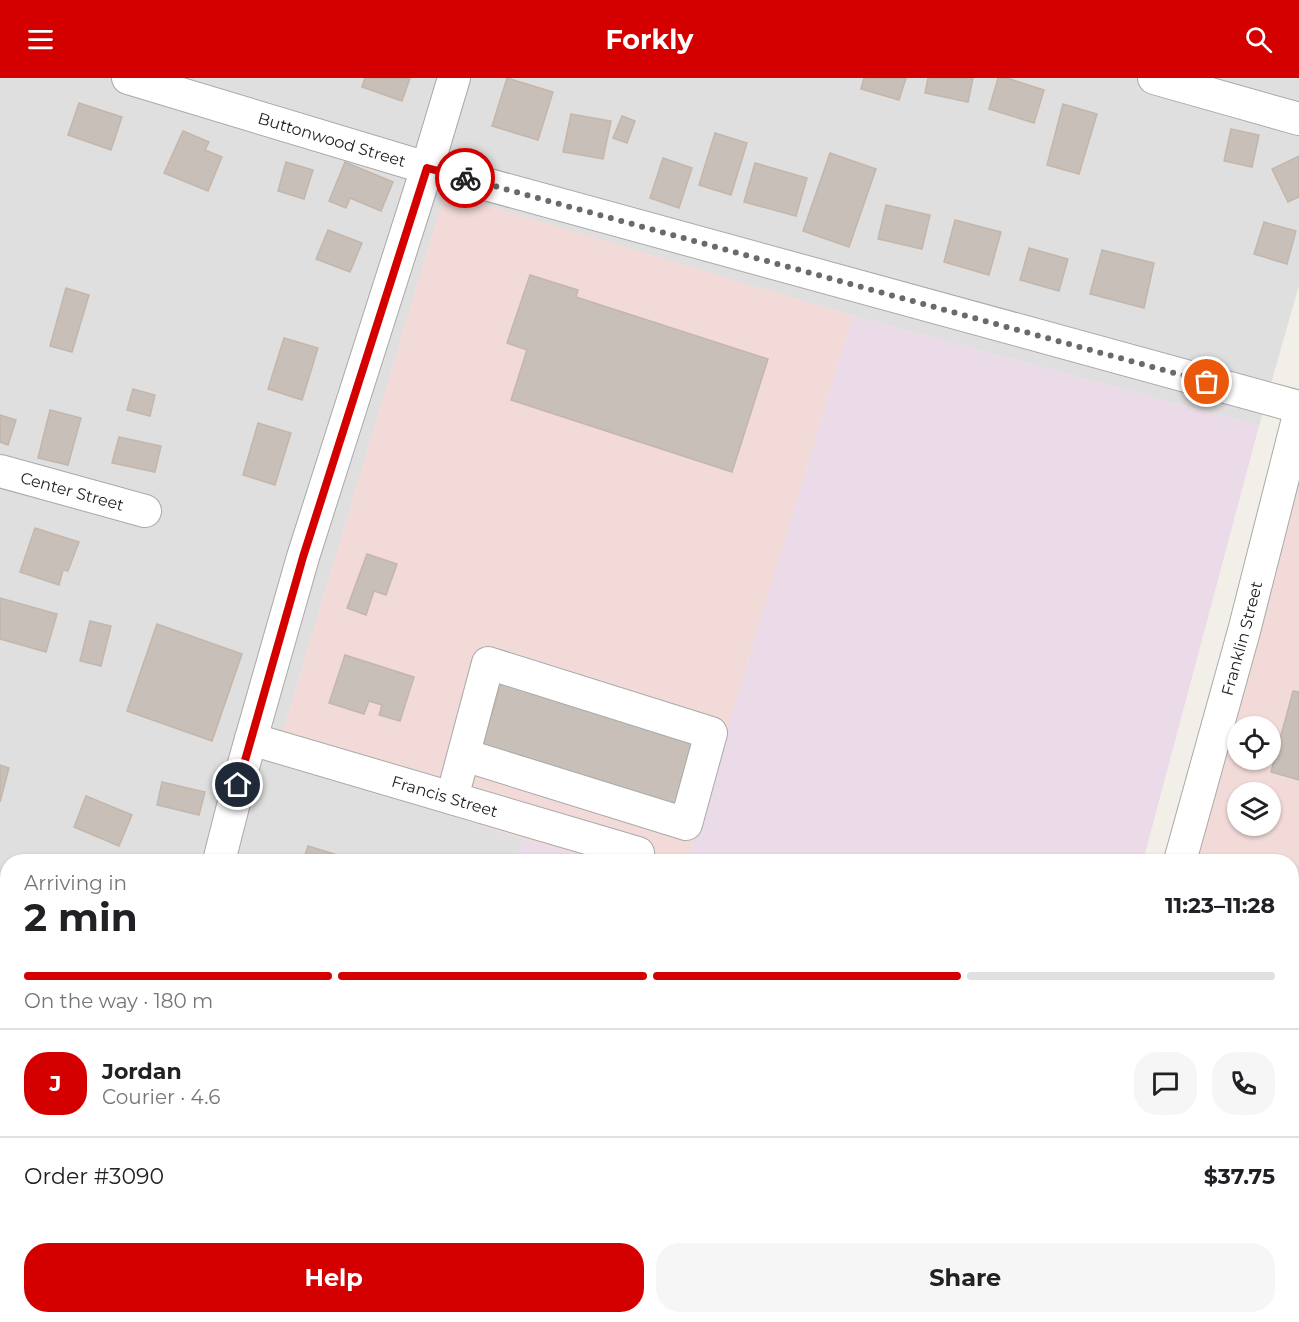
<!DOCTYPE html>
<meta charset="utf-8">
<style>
:root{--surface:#fff;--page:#f6f6f6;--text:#202124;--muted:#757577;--line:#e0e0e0;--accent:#d40000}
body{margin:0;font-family:Montserrat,sans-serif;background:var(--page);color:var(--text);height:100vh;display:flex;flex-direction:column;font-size:22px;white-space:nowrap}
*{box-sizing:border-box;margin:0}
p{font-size:20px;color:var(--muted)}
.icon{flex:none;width:33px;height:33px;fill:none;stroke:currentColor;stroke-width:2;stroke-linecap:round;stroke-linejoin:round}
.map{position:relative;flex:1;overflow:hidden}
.drawer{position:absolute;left:0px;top:776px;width:1299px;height:470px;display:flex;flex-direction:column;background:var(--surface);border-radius:24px 24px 0 0;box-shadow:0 2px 4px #0004}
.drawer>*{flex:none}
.buttons{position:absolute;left:1227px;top:638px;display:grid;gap:12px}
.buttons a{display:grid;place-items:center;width:54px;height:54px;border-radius:50%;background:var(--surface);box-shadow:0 2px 4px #0004;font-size:30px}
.pin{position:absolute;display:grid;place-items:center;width:51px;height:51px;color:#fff;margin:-26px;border:3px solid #fff;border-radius:50%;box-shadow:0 2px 6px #0007}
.courier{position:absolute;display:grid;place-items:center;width:60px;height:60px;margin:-30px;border:4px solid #d40000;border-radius:50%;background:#fff;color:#222;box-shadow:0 2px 8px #0007}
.overview em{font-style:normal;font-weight:700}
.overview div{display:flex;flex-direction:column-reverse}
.overview{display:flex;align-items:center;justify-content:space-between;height:102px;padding:0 24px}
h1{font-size:39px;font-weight:700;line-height:45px}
.bar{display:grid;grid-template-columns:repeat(4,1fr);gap:9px 6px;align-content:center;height:72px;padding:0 24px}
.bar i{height:8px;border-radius:4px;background:var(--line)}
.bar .current{background:var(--accent)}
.bar p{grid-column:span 4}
.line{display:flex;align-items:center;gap:15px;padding:0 24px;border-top:2px solid var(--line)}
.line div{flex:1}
.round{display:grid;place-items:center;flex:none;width:63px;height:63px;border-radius:24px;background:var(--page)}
.button{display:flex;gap:12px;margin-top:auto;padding:12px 24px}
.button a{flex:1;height:69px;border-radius:24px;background:var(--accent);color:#fff;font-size:24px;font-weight:700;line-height:69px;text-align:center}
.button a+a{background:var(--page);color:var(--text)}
header{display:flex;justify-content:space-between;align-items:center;height:78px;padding:0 24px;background:var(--accent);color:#fff;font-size:27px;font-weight:700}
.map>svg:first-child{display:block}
</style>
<header><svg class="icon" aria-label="menu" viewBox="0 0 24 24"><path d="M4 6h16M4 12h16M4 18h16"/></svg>Forkly<svg class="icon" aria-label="search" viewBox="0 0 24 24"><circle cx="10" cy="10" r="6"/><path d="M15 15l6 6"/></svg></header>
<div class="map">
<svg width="1299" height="1244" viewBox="0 0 1299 1244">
<rect width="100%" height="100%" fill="#f2efe9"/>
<polygon fill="#e0dfdf" points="0,0 1299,0 1299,207 1259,348 853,238 445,115 275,680 523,761 517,783 8,783 8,1238 62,1238 58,1244 0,1244"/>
<g fill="#f2dad9" fill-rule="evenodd">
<polygon points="445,114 853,238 687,783 599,783 523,761 275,680"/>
<path d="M 1299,381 L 1299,1121 L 1292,1119 L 1292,783 L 1197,783 ZM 1238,648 L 1270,648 L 1270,681 L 1238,681 ZM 1238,714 L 1270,714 L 1270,747 L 1238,747 Z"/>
</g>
<g fill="#ebdbe8">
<polygon points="853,238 1259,348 1143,783 687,783"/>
<polygon points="523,761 599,783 517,783"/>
</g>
<polygon fill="#add19e" points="96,1238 1016,1238 1014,1244 94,1244"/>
<g fill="#c7bfb8" stroke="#c4b6ab" stroke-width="1.5">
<polygon points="365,0 410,0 402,23 362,9"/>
<polygon points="507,0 553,14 538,62 492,48"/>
<polygon points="864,0 906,0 899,22 861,11"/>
<polygon points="928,0 973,0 968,24 925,15"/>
<polygon points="998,0 1007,0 1044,12 1034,45 989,31"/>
<polygon points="79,25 122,39 111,72 68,57"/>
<polygon points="1063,26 1097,36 1079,96 1047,87"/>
<polygon points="571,36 611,43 603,81 563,74"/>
<polygon points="622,38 635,43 627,65 613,60"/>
<polygon points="1231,51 1259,57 1252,89 1224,83"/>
<polygon points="183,53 209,64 205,72 222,79 208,113 164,95"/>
<polygon points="715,55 747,65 731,117 699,107"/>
<polygon points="830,75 876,91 849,169 803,153"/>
<polygon points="1299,78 1299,119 1288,124 1272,91"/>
<polygon points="663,80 692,90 679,130 650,120"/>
<polygon points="286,84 313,92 304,121 278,113"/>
<polygon points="345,84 393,104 381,133 350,120 346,130 329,123"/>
<polygon points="755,85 807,100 796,138 744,124"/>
<polygon points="886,127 930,137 922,171 878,161"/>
<polygon points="955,142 1001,154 989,197 944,184"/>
<polygon points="1264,144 1296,153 1287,186 1254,176"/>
<polygon points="328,152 362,165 350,194 316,181"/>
<polygon points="1029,170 1068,181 1059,213 1020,202"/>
<polygon points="1102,172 1154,185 1144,230 1090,216"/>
<polygon points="530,197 578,212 576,219 768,281 732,394 511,322 527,272 507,265"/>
<polygon points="66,210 89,217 72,274 50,268"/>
<polygon points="284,260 318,270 302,322 268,311"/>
<polygon points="133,311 155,317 150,338 127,332"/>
<polygon points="50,332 81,340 68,387 38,380"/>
<polygon points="0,337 16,342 8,367 0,364"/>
<polygon points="258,345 291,355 275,407 243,397"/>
<polygon points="119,359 161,368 155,394 112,385"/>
<polygon points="35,450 79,464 68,493 63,492 59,507 20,494"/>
<polygon points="367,476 397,486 386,517 374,513 366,537 347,530"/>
<polygon points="0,520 57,536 46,574 0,561"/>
<polygon points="90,543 111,548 101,588 80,583"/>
<polygon points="157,546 242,576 212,663 127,633"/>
<polygon points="345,577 414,599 400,643 379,637 382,627 369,623 364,636 329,625"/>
<polygon points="502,603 702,665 682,731 482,668"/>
<polygon points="1293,613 1299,614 1299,702 1271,694"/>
<polygon points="0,687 9,690 0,724"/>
<polygon points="162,704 205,714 199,737 157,727"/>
<polygon points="86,718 132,737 119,768 74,749"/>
<polygon points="308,768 357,783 303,783"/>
<polygon points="0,1090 8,1093 8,1125 0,1147"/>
<polygon points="6,1182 8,1182 8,1238 35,1238 33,1244 0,1244 0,1202"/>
</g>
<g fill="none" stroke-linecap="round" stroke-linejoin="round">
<defs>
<g id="minor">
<path id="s1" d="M 128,0 L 427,90 L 1299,329"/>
<polyline points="1154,0 1299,41"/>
<path id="s2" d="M 0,393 L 145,433"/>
<path id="s3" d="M 251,661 L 638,775"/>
<polyline points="452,720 488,585 711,655 686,746 464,677"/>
<polyline points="219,783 243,689 303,479 427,90 454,0"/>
<path id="s4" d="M 1180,783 L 1244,553 L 1299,337"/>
<polyline points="0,988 8,990"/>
<polyline points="1052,1244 1053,1238"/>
</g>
</defs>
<use href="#minor" stroke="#a9a9a9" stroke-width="34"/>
<use href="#minor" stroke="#fff" stroke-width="32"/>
</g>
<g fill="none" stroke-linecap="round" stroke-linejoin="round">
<polyline stroke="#6b6a68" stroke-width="6" stroke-dasharray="0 10.8" points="465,100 1207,304"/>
<polyline stroke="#d40000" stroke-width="8" points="238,707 303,479 427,90 465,100"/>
</g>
<g text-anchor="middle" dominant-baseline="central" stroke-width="6" stroke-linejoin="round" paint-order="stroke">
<g font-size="16" fill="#222" stroke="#fff">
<text stroke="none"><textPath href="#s1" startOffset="213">Buttonwood Street</textPath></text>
<text stroke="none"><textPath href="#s2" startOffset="75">Center Street</textPath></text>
<text stroke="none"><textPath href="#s4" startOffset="231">Franklin Street</textPath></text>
<text stroke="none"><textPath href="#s3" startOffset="202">Francis Street</textPath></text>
</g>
</g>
</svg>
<div class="buttons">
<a><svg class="icon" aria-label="locate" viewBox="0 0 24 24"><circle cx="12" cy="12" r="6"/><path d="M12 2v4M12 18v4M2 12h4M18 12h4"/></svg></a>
<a><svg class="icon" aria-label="layers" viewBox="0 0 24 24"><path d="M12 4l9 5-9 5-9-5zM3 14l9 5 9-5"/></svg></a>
</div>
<div class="pin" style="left:1207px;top:304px;background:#ea580c"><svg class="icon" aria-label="bag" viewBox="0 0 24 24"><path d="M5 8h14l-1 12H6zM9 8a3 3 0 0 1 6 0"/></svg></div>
<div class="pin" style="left:238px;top:707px;background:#1f2937"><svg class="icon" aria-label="home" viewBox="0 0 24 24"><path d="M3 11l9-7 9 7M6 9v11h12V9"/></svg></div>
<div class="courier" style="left:465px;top:100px"><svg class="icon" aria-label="bike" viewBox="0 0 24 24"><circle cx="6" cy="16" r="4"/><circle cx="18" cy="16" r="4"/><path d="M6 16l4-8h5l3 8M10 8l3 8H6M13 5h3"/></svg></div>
<section class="drawer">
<div class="overview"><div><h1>2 min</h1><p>Arriving in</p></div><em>11:23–11:28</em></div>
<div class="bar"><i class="current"></i><i class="current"></i><i class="current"></i><i></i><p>On the way · 180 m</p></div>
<div class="line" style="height:108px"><b class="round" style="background:var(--accent);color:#fff">J</b><div><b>Jordan</b><p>Courier · 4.6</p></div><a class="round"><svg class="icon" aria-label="chat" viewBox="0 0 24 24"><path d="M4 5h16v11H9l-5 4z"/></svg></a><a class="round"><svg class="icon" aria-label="phone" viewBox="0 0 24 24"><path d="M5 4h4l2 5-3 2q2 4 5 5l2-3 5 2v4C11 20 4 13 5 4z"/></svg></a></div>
<div class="line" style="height:78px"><div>Order #3090</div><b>$37.75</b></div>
<div class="button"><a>Help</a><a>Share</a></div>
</section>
</div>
